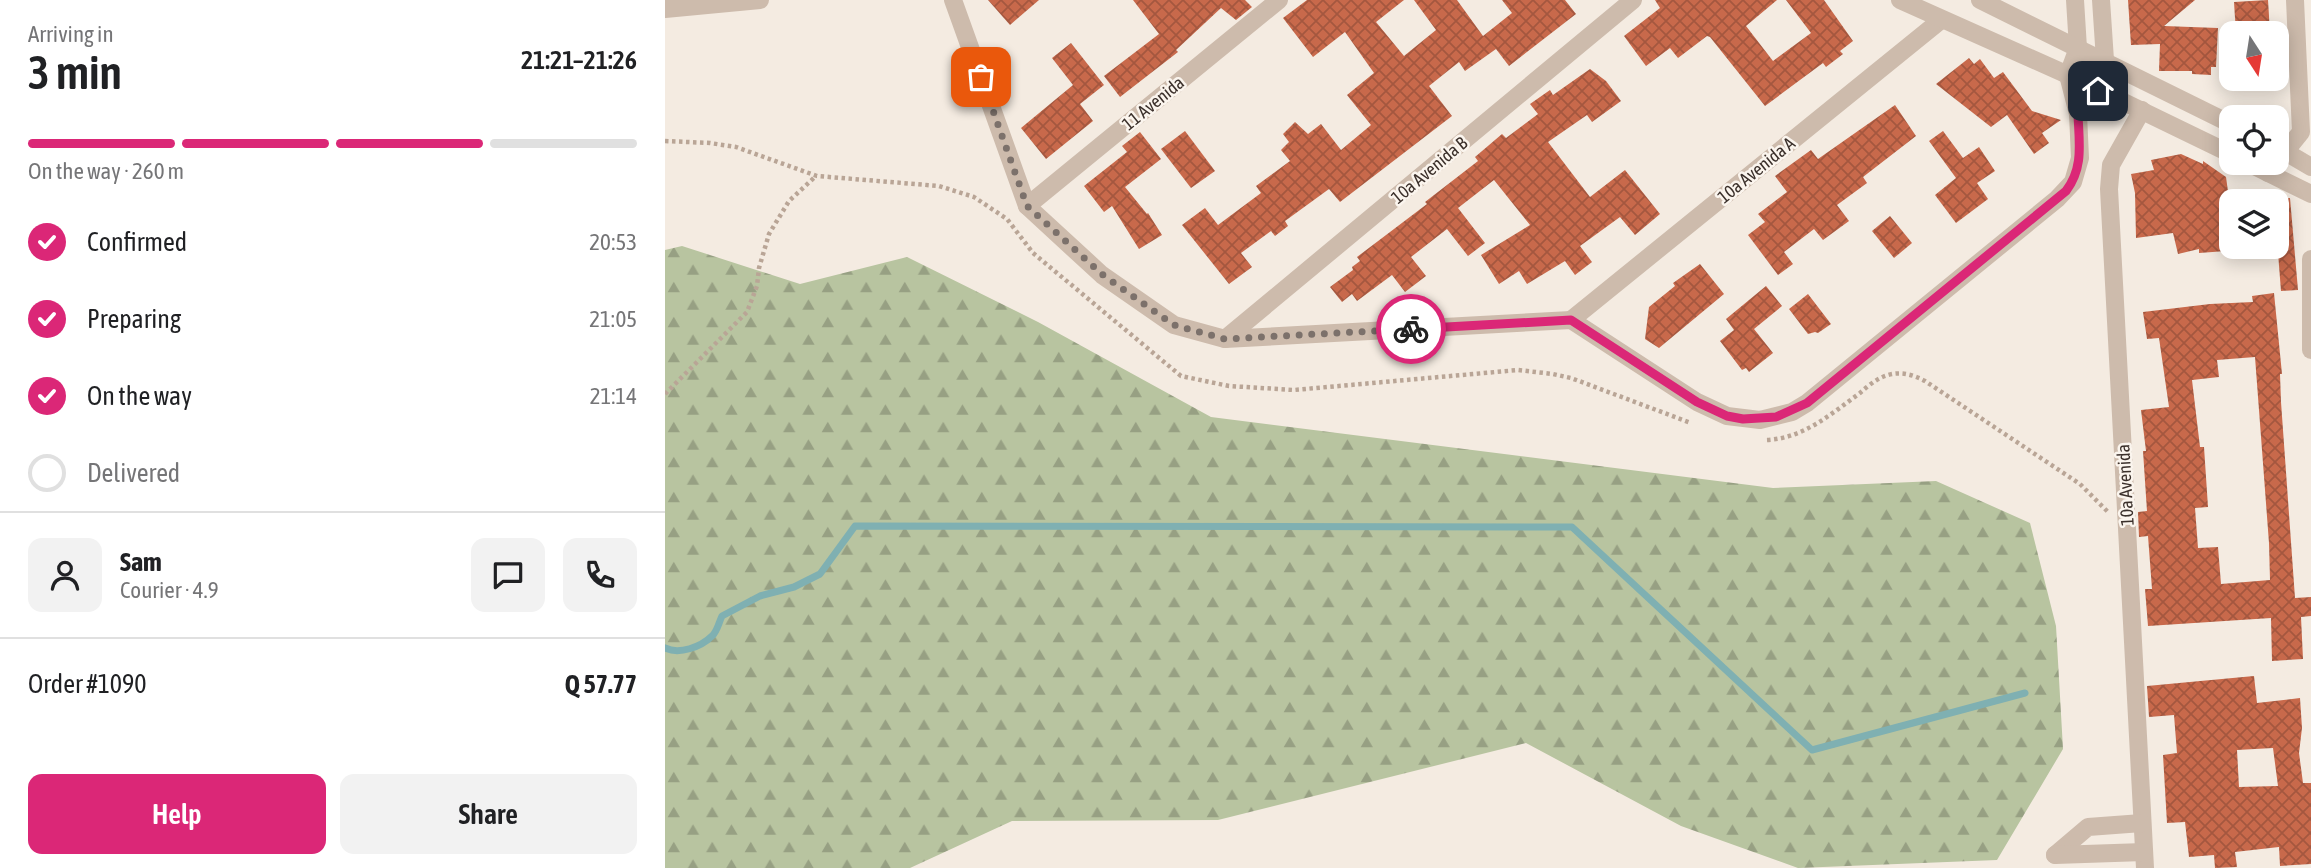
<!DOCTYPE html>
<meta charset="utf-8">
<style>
:root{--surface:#fff;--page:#f2f2f2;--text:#202124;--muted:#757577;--line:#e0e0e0;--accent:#db2777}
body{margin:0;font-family:"Asap Condensed",sans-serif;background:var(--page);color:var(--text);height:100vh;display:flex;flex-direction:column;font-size:26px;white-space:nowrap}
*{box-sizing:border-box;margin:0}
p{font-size:23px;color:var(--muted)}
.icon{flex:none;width:38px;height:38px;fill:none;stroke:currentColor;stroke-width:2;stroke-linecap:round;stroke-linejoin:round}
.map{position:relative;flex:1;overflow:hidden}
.panel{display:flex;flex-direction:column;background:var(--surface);width:665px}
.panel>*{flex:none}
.needle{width:46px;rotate:168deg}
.controls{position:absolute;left:1554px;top:21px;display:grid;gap:14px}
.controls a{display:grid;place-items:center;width:70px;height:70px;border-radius:14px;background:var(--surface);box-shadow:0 4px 18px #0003;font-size:35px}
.pin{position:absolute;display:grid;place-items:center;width:60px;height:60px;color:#fff;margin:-30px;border-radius:14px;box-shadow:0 4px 10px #0006}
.courier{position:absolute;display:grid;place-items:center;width:70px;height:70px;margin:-35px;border:5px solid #db2777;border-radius:50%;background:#fff;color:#222;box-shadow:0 2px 9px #0007}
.headline em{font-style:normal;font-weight:600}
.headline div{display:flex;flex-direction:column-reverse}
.headline{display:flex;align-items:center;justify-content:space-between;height:119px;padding:0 28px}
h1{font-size:46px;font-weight:600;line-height:52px}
.bar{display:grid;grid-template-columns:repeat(4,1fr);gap:10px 7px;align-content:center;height:84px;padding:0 28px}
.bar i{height:9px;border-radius:5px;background:var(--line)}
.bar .selected{background:var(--accent)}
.bar p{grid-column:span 4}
.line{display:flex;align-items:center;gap:18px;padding:0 28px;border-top:2px solid var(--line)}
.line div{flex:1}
.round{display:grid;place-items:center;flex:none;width:74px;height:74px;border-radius:14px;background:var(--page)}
ol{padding:0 28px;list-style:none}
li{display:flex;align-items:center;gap:21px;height:77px}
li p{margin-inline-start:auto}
li .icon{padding:7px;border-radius:50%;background:var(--accent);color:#fff;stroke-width:4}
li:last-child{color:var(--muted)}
li i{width:38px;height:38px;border:4px solid var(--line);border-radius:50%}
.cta{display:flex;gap:14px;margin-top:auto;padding:14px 28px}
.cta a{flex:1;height:80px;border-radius:14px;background:var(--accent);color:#fff;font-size:28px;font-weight:600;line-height:80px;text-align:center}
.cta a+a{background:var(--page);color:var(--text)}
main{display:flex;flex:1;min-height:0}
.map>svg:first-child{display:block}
</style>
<main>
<section class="panel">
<div class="headline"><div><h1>3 min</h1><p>Arriving in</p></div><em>21:21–21:26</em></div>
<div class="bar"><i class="selected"></i><i class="selected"></i><i class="selected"></i><i></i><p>On the way · 260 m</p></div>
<ol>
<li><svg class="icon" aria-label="check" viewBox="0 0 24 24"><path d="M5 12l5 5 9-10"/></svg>Confirmed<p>20:53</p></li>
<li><svg class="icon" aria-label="check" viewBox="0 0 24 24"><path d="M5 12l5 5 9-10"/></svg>Preparing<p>21:05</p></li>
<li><svg class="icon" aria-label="check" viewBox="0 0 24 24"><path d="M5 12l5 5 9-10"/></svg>On the way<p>21:14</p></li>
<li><i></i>Delivered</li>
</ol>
<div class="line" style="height:126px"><a class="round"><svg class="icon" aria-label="person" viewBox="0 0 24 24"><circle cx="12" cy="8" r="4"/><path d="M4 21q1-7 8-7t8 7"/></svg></a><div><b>Sam</b><p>Courier · 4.9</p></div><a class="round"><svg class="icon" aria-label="chat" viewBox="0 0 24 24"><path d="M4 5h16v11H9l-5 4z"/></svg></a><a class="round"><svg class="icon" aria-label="phone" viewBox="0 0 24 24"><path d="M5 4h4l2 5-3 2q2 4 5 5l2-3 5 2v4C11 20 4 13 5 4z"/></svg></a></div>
<div class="line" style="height:91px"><div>Order #1090</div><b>Q 57.77</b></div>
<div class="cta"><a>Help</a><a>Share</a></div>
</section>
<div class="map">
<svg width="1646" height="868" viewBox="0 0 1646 868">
<defs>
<pattern id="forest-firs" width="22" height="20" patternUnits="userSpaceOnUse" patternTransform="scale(1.75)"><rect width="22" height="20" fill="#b8c4a0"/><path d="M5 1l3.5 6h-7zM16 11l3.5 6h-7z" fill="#97a083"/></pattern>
<pattern id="building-cross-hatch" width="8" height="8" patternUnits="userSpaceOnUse" patternTransform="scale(1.75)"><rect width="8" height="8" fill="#c8694b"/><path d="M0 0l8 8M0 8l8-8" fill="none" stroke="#a4573f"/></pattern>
</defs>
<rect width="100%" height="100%" fill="#f4ebe1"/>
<polygon fill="url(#forest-firs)" points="17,246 135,284 242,257 373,322 546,417 1108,488 1271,481 1365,523 1391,626 1398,749 1332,860 1133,868 1016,826 861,743 553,820 347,821 245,868 0,868 0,250"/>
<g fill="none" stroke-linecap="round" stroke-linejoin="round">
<path stroke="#7fb0b2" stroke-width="7" d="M 0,648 C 14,655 36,647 47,636 C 52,632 54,622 57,616 L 95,596 L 129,587 L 155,574 L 190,526 L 907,527 L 1147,750 L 1360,693"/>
</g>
<g fill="url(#building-cross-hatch)" fill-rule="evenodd">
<polygon points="323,0 374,0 345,25"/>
<polygon points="468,0 580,0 587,7 571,20 556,8 511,50 513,52 455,97 439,76 494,34"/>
<polygon points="642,0 739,0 711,22 739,56 771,30 749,0 792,0 818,36 847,13 837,0 900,0 911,14 844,66 831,49 800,71 794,62 764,86 787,116 675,202 664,189 620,221 623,226 610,236 606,231 576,253 587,267 564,284 517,225 540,208 553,225 596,193 591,186 625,161 616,150 624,142 618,134 630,122 643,134 656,124 676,150 706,125 682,95 709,73 680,32 648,57 618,18"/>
<polygon points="990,0 1112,0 1081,26 1108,61 1146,33 1121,0 1159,0 1188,41 1175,51 1178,54 1161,67 1158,63 1100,106 1045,37 1042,36 1013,58 1005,48 981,66 959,36 995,8"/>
<polygon points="1463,0 1530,0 1499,26 1553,28 1551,67 1546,67 1546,75 1527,74 1527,71 1494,71 1495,44 1466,45"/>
<polygon points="1603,0 1605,33 1571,33 1569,2"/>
<polygon points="406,43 439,85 415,104 428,121 381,159 356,128 408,85 387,58"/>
<polygon points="1304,58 1309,64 1315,59 1329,78 1338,72 1367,111 1396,120 1377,133 1384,143 1369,154 1342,115 1326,127 1271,84"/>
<polygon points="925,69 941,81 956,101 927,122 922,115 883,142 925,197 960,170 995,214 970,235 955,217 915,246 927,262 910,275 900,261 862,284 854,271 834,284 816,255 865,225 829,180 793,208 820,243 803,256 782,229 746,257 761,276 740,292 727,275 692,301 687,294 677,302 665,287 688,270 687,267 695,261 692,257 762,204 760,202 813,161 810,157 837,134 841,138 873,114 865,104 885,90 888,95"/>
<polygon points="1230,105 1251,136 1198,177 1202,183 1172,205 1184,221 1158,240 1149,229 1119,252 1128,264 1113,275 1083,235 1100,222 1093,214 1122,192 1110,176 1146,150 1153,159"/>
<polygon points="520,131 550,171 526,188 496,149"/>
<polygon points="1278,131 1298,158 1314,147 1330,171 1312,183 1323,199 1291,223 1270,195 1291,178 1264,141"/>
<polygon points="475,132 496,159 460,187 482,214 483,213 497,235 474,249 447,206 439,212 419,186 462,152 457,146"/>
<polygon points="1516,154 1538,164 1538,161 1561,177 1566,213 1563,239 1561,239 1561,251 1534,253 1534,249 1513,254 1508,233 1471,238 1470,193 1466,174 1489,170 1486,160"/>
<polygon points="1625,198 1633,290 1616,291 1612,240 1612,199"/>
<polygon points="1225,216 1247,243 1229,258 1207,231"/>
<polygon points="1035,264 1059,294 994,348 980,339 984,307 1010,286 1008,283"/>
<polygon points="1101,286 1117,306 1089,329 1108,353 1084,372 1081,368 1077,370 1055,341 1069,330 1061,319"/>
<path d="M 1609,293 L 1617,374 L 1615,374 L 1616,402 L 1630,598 L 1646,597 L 1646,616 L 1636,617 L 1638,659 L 1607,661 L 1606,618 L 1483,626 L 1480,589 L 1487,589 L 1483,536 L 1474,537 L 1473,512 L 1482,511 L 1478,451 L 1481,451 L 1476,410 L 1504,407 L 1494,338 L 1482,339 L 1478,312 L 1545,304 L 1588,302 L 1587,296 ZM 1590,357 L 1604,543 L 1605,580 L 1556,584 L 1553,547 L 1533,548 L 1530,508 L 1543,507 L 1539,447 L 1535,447 L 1527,380 L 1554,377 L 1552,360 Z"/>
<polygon points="1143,294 1166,324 1153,333 1150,332 1143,334 1124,309"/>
<path d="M 1589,676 L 1592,703 L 1635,698 L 1637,728 L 1634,753 L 1638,783 L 1646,783 L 1646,864 L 1615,866 L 1614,847 L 1570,852 L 1572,867 L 1550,868 L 1549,855 L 1524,857 L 1520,822 L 1502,823 L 1498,755 L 1512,753 L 1509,715 L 1484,717 L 1482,686 ZM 1608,748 L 1613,786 L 1574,787 L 1572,750 Z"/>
</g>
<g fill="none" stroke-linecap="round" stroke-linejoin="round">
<g stroke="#b9a596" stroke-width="4.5" stroke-dasharray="3.5 3.5" stroke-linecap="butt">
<polyline points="0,141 45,143 71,147 152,176 274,186 309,197 342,219 368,253 516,376 564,386 629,390 853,370 888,374 906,378 1026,423"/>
<polyline points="0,394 82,312 92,286 94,268 104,234 124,201 151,176"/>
<path d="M 1102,440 C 1139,438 1166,414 1195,393 C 1203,386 1212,378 1223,375 C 1236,371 1249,375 1260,381 L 1415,484 L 1443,512"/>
</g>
<g stroke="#cdbbac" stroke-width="18">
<polyline points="288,0 362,206 437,275 509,325 560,339 906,320 1032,402 1062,416 1095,420 1127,412 1142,403 1392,199 1408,182 1415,158 1413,114 1403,75 1413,48 1410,0"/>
<polyline points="0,9 95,0"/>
<polyline points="1477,110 1446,165 1444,189 1480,868"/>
<polyline points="1413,114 1433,91 1440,60 1436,0"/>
<polyline points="1603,173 1636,132 1630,0"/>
<polyline points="362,206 614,0"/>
<polyline points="1646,259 1646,350"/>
<polyline points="906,320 1276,20"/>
<polyline points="560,339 968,0"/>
<polyline points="1390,855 1423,827 1477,823"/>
<polyline points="1390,855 1479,852"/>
</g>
<g stroke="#cdbbac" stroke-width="18">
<polyline points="1235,0 1403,75 1566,154"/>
<polyline points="1315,0 1566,124"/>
<polyline points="1612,147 1646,167"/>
<polyline points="1583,163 1646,194"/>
</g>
</g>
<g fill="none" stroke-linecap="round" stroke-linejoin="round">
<polyline stroke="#7c716b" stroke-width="7" stroke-dasharray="0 12.6" points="316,77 362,206 438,275 509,325 560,339 746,329"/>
<path stroke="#db2777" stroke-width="9" d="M 746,329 L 906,320 L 1032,402 L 1062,416 L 1078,419 L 1111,417 L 1142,403 L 1401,191 C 1419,167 1414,143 1413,114 L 1433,91"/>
</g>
<g text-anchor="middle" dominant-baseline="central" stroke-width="5" stroke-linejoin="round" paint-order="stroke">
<g font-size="18" fill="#3b302b" stroke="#fbf5ee">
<text transform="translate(488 103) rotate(-39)">11 Avenida</text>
<text transform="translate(764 170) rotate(-40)">10a Avenida B</text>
<text transform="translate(1091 170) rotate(-39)">10a Avenida A</text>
<text transform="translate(1460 485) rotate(-93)">10a Avenida</text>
</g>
</g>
</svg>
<div class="controls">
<a><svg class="needle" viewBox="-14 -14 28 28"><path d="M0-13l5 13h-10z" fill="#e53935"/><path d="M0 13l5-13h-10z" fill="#757577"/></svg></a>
<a><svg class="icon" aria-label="locate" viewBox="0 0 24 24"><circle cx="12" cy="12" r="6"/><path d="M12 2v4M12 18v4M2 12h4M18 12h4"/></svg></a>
<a><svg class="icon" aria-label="layers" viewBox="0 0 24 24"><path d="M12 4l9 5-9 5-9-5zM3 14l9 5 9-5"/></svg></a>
</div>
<div class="pin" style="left:316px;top:77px;background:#ea580c"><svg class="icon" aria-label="bag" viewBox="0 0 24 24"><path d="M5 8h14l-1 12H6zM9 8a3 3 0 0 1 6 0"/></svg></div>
<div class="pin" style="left:1433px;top:91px;background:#1f2937"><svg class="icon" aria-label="home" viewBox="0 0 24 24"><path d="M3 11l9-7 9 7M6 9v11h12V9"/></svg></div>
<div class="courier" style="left:746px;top:329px"><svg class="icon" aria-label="bike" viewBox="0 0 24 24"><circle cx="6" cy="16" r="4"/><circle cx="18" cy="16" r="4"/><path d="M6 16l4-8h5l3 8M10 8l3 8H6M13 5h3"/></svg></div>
</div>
</main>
